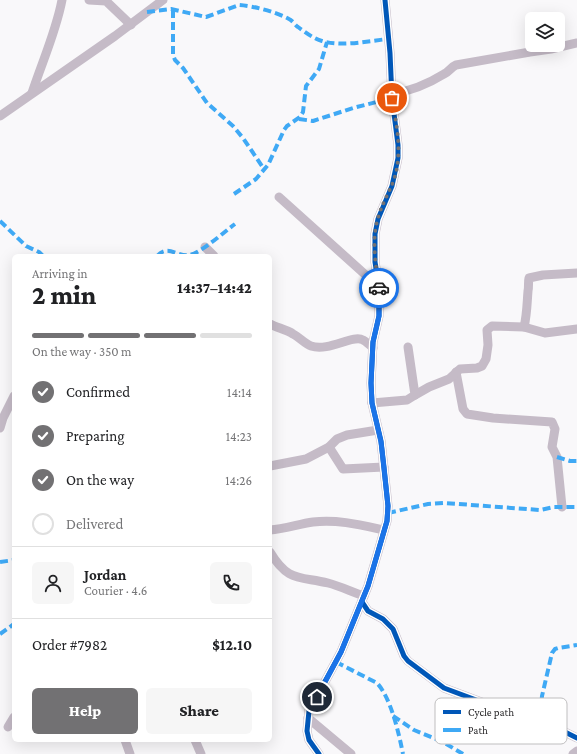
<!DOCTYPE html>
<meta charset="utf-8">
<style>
:root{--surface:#fff;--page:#f6f6f6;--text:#202124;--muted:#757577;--line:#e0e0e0;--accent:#727173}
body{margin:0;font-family:"Crimson Pro",serif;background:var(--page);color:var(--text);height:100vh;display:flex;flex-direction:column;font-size:15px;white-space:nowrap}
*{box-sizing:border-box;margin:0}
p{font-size:13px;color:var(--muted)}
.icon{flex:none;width:22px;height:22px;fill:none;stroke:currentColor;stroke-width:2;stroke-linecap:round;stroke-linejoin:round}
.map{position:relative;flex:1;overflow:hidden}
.panel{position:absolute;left:12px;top:254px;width:260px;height:488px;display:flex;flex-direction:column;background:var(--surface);border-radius:6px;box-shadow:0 4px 16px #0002}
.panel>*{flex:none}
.fabs{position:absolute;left:525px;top:12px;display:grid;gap:8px}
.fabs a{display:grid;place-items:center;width:40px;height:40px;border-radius:6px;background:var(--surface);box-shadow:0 4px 16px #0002;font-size:20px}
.pin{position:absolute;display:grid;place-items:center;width:34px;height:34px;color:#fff;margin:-17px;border:2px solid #fff;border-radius:50%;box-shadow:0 1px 4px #0007}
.courier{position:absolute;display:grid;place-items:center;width:40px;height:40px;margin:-20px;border:3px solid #1a73e8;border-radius:50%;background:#fff;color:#222;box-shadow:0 1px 5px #0007}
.summary em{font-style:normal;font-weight:800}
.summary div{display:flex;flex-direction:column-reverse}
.summary{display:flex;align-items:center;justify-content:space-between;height:68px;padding:0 20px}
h1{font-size:26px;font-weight:800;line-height:30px}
.bar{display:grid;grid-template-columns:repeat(4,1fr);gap:6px 4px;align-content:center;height:48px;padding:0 20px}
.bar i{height:5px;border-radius:3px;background:var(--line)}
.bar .active{background:var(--accent)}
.bar p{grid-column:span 4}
.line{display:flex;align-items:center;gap:10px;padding:0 20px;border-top:1px solid var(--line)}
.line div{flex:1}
.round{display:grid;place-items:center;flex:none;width:42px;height:42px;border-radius:6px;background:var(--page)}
ol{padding:0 20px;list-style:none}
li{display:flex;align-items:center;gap:12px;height:44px}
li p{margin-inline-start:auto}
li .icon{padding:4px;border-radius:50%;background:var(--accent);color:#fff;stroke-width:4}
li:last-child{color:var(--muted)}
li i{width:22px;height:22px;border:2px solid var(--line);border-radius:50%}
.primary-button{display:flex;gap:8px;margin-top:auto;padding:8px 20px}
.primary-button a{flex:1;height:46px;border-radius:6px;background:var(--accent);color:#fff;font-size:16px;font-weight:800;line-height:46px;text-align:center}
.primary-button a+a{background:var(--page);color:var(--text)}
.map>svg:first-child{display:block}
</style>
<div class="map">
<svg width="577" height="754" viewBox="0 0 577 754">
<rect width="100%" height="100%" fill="#f9f8fa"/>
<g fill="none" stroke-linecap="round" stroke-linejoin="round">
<g stroke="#c5bbc7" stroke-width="9">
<polyline points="89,0 106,1 131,25"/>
<path d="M 32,93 C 42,62 56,32 62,0"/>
<path d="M 392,94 C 410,91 428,84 444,74 C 449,72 451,67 456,65 L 530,52 L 551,49 L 577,43"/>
<polyline points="0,116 115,36 163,0"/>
<polyline points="279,197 379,287"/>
<polyline points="205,247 214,256"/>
<path d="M 270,324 C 277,328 286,329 293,334 C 299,337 305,344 311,346 C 329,352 353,334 363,340 C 367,342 370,345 373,348"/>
<path d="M 524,327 C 527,315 527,303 528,291 C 529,287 528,282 529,278 L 543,275 L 577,273"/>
<polyline points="456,372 463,409 467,414 493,418 552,422 555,429 552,447 557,457 562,507"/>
<polyline points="415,395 429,387 449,379 460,369 477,368 482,366 486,359 488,345 487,330 492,326 524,327 545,333 577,329"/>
<polyline points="372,403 407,400 415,395 408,347"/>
<polyline points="0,428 3,418 14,396"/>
<polyline points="329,447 343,469 384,467"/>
<polyline points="270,466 306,459 329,447 337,439 347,435 378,430"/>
<path d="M 270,530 C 284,529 299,524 313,522 C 337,519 361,525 384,530"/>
<path d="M 270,552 C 288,582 299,576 328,583 C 340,586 352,592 364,596"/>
<polyline points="362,602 368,611 383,619 393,629 404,656 408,661 444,688 532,721 551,725 577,738"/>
<polyline points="308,718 351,754"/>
<polyline points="8,727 14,717"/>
<polyline points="125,740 130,754"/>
<polyline points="195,740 201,754"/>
<polyline points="319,754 309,740 307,731 309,711 341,652 368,586 387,521 388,506 381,441 372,403 371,383 373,342 379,316 379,287 375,262 375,234 378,219 392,186 398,158 398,145 392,98 390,53 385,0"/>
<polyline points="573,754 577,751"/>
</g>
<g stroke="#3fa9f5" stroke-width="4" stroke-dasharray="8 4" stroke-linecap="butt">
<polyline points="173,10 173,55 175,60 183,68 207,103 233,126 243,138 264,169"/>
<path d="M 147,12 L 171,9 L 206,17 L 239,5 C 254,6 276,12 289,19 C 293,21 295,25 298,27 C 305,32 314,39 322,41 C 342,47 367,41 388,39"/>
<polyline points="299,119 313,121 353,108 392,98"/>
<polyline points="234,194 256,179 268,165 284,130 287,126 300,117 303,112 306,86 319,69 327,42"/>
<polyline points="0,221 26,246 39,252 43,256"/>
<path d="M 157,256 C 168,244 177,257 189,255 C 201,253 224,232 235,224"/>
<polyline points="557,457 570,461 577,461"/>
<polyline points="388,513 428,504 445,503 540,510 554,507 577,507"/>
<polyline points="0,562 14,560"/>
<polyline points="0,634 14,624"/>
<path d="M 336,662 L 377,683 C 391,698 399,734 403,754"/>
<polyline points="393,716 414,730 443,742 463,754"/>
<polyline points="532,721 539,713 541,707 542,696 552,653 555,649 558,648 577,645"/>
</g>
<defs>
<g id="cycleway">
<polyline points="362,602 368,611 383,619 393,629 404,656 408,661 444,688 532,721 551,725 577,738"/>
<polyline points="319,754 309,740 307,731 309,711 341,652 368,586 387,521 388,506 381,441 372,403 371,383 373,342 379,316 379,287 375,262 375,234 378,219 392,186 398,158 398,145 392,98 390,53 385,0"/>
</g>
</defs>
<use href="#cycleway" stroke="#fff" stroke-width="8"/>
<use href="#cycleway" stroke="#0057b8" stroke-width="5"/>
</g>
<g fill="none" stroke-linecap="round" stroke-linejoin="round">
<path stroke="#727173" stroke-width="4" stroke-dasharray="0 7.2" d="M 379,288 C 376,266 371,241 378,218 C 384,196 397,184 398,158 C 400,139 395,117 392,98"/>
<polyline stroke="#1a73e8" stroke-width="5" points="317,697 341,652 368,586 387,521 388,506 384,467 381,442 372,403 371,383 373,342 379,316 379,288"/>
</g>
<rect x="435" y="698" width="132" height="46" rx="6" fill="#fff" stroke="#bfbebf" stroke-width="1"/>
<rect x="443" y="710" width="18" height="4" fill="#0057b8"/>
<rect x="443" y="728" width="18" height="4" fill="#3fa9f5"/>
<g font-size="11" fill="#29282a">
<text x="468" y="716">Cycle path</text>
<text x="468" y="734">Path</text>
</g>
</svg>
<div class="fabs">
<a><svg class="icon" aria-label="layers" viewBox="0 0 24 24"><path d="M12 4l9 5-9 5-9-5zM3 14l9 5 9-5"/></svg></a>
</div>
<div class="pin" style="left:392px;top:98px;background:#ea580c"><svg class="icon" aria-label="bag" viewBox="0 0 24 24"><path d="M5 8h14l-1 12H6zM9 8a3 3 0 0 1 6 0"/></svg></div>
<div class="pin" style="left:317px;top:697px;background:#1f2937"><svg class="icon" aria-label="home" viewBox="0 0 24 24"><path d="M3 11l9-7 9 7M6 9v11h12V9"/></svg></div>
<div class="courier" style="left:379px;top:288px"><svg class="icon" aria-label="car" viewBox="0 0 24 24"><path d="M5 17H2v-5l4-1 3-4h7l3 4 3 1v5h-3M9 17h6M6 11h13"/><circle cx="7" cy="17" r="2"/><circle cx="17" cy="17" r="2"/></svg></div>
<section class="panel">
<div class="summary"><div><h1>2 min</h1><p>Arriving in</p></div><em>14:37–14:42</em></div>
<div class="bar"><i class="active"></i><i class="active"></i><i class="active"></i><i></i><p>On the way · 350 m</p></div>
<ol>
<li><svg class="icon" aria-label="check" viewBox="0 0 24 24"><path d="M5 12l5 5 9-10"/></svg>Confirmed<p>14:14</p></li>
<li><svg class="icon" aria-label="check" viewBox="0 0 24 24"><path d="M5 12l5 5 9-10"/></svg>Preparing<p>14:23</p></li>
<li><svg class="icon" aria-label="check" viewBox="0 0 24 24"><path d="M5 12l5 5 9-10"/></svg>On the way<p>14:26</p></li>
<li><i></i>Delivered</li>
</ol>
<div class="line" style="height:72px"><a class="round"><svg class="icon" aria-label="person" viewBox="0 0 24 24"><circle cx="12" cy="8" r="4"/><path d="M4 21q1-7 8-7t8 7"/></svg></a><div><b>Jordan</b><p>Courier · 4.6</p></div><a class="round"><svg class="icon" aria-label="phone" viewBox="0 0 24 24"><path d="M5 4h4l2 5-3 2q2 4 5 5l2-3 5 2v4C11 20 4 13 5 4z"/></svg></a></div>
<div class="line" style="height:52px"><div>Order #7982</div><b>$12.10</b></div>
<div class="primary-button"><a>Help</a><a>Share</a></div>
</section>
</div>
